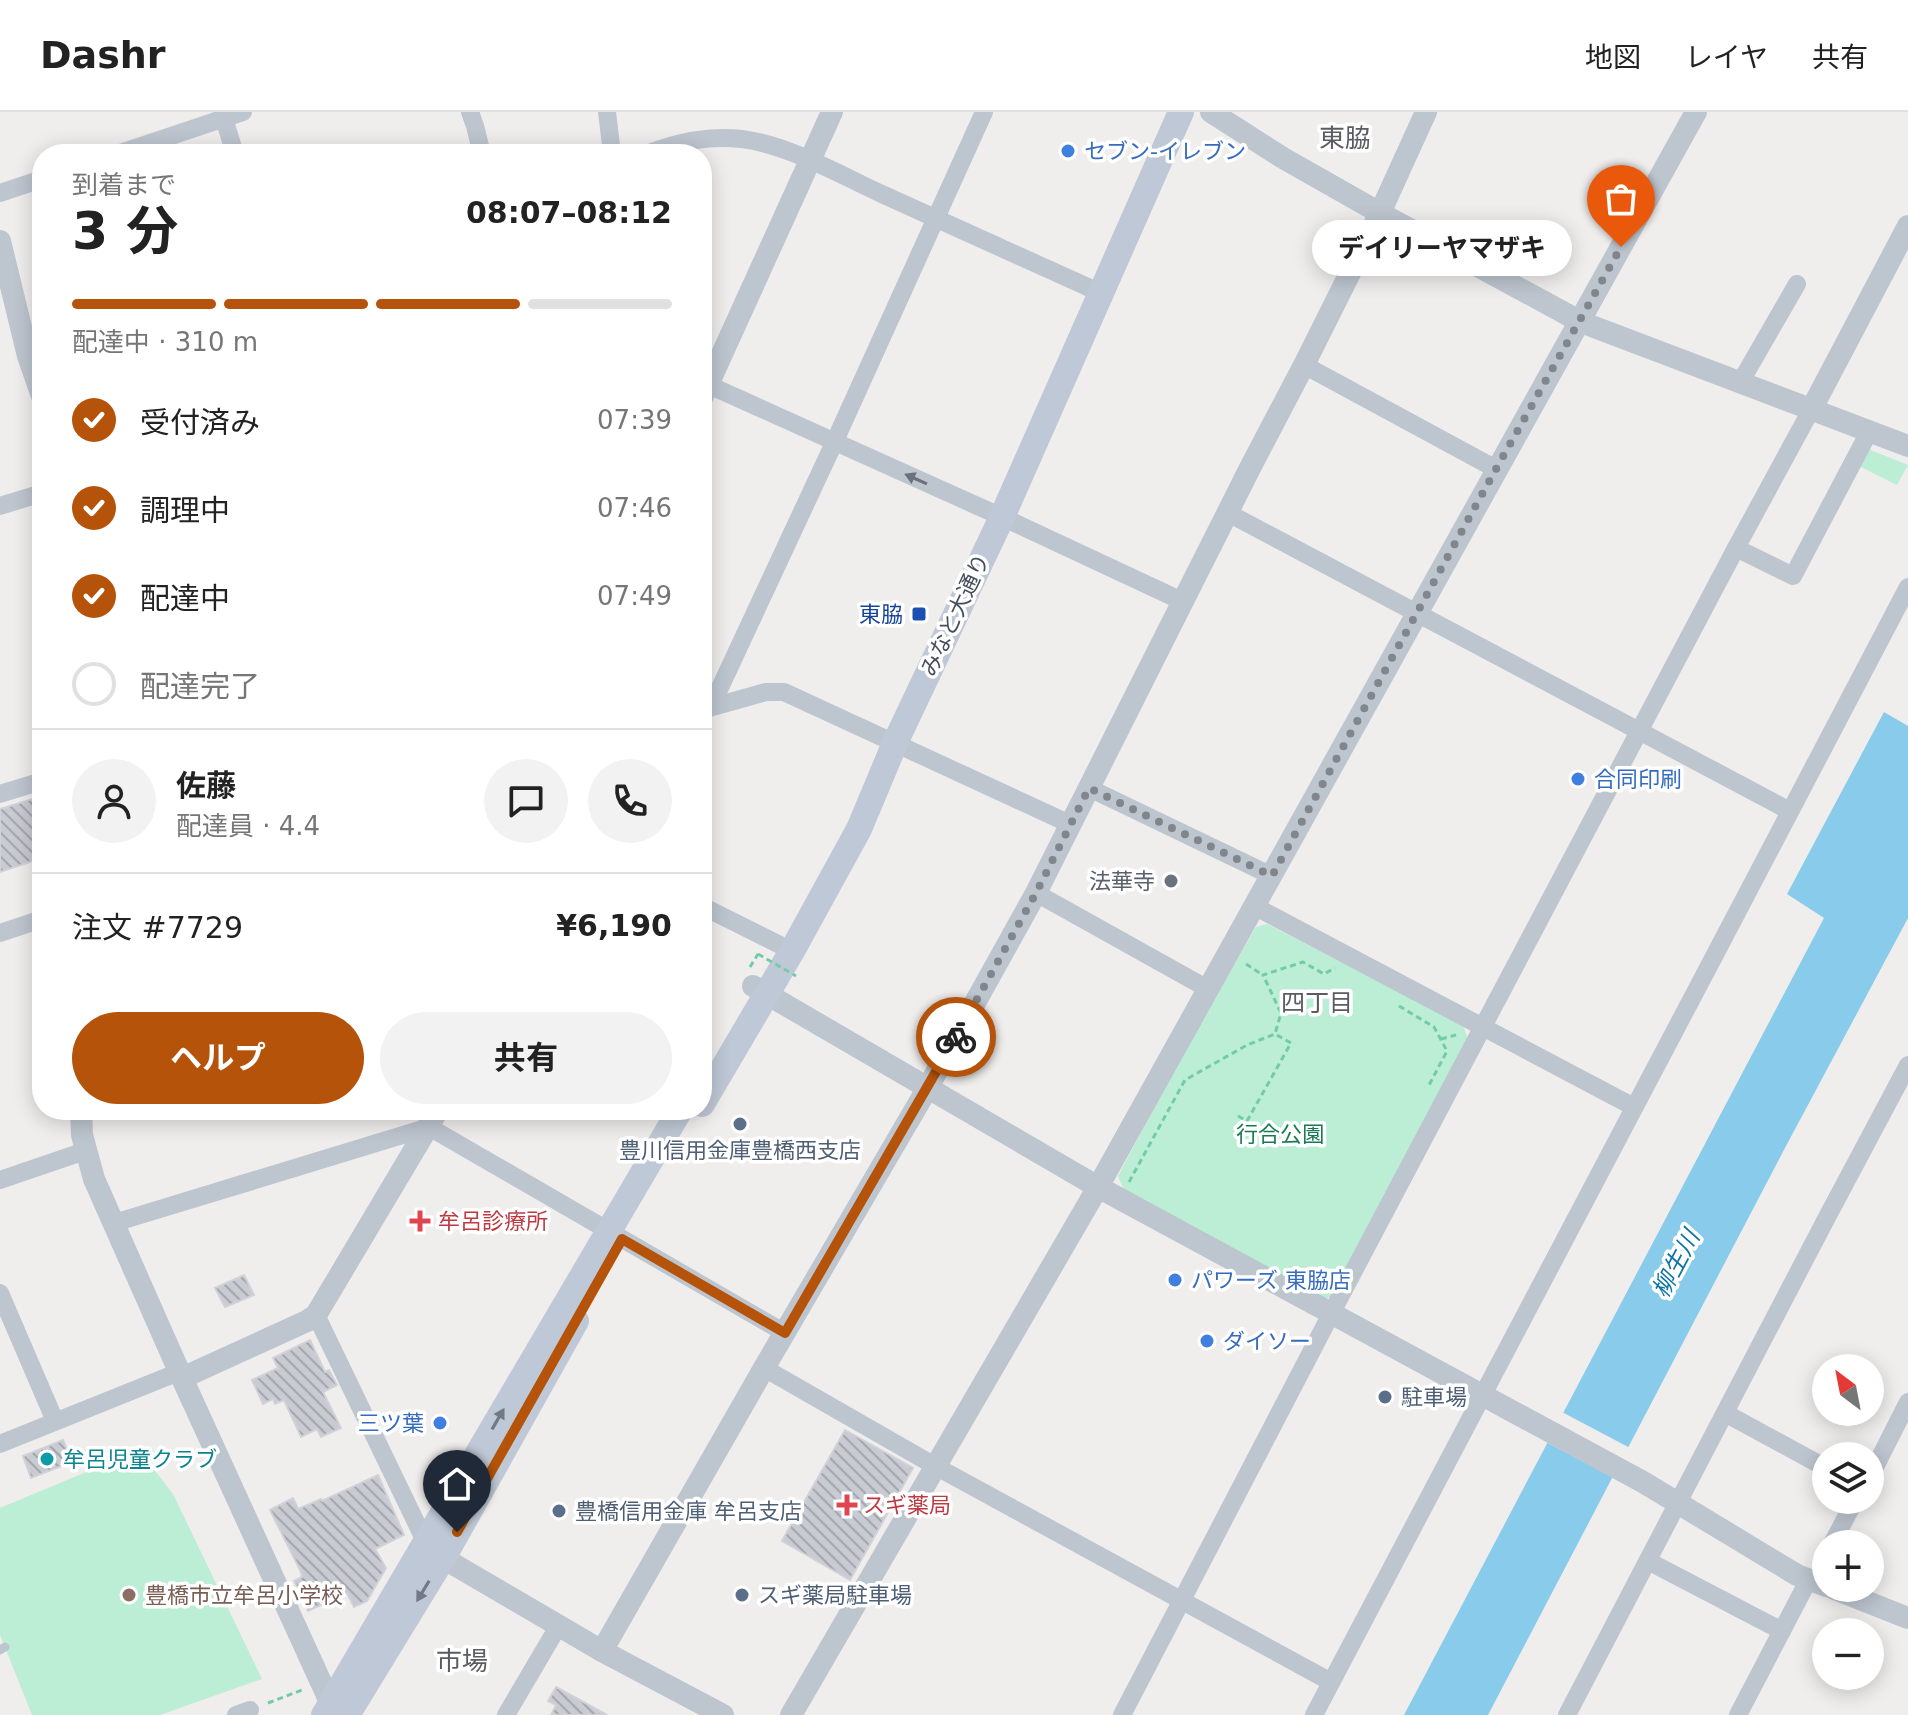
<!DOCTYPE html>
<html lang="ja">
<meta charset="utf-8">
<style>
:root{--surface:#fff;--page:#f2f2f2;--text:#222;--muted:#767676;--line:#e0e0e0;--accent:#b45309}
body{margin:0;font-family:"DejaVu Sans","Noto Sans JP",sans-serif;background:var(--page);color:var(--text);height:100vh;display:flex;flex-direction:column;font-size:30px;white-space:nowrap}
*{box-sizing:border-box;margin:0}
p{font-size:26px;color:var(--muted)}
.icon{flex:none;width:44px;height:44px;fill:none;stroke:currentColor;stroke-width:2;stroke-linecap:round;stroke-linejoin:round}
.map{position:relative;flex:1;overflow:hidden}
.side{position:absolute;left:32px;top:32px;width:680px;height:976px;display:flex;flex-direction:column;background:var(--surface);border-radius:32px;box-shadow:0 4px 20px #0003}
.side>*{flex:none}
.needle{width:52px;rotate:328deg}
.buttons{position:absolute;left:1812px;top:1242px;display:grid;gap:16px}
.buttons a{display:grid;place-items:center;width:72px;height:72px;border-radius:50%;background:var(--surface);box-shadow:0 4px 20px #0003;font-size:40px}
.pin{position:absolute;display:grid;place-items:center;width:68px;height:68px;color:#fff;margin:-82px -34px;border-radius:50% 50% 50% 0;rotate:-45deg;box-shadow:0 0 8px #0007}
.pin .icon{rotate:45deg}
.courier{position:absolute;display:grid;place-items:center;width:80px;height:80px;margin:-40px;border:6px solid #b45309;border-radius:50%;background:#fff;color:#222;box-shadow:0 2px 10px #0007}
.bubble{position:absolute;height:56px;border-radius:28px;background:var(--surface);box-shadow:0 4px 20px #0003;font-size:26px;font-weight:700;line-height:56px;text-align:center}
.head em{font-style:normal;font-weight:700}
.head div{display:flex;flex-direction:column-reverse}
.head{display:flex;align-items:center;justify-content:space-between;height:136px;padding:0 40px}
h1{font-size:52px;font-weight:700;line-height:60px}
.bar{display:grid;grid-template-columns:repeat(4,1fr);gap:12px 8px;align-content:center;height:96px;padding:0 40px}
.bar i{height:10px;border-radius:6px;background:var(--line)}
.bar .active{background:var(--accent)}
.bar p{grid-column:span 4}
.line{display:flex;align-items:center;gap:20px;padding:0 40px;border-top:2px solid var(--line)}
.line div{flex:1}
.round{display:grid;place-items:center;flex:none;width:84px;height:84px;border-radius:42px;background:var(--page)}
ol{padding:0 40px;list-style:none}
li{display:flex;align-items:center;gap:24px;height:88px}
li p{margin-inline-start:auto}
li .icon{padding:8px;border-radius:50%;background:var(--accent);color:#fff;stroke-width:4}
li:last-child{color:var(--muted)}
li i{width:44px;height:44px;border:4px solid var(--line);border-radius:50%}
.primary-button{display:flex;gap:16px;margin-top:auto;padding:16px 40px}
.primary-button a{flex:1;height:92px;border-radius:48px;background:var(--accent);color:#fff;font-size:32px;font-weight:700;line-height:92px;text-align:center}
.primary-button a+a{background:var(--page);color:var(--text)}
header{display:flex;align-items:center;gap:48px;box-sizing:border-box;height:112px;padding:0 40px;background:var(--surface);border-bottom:2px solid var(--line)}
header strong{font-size:38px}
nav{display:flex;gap:44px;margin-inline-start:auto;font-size:28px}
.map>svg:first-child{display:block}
</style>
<header>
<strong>Dashr</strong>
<nav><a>地図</a><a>レイヤ</a><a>共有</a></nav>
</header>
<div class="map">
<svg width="1908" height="1603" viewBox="0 0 1908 1603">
<defs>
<pattern id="building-back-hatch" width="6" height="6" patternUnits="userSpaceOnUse" patternTransform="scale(2)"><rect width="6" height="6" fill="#c9cbd3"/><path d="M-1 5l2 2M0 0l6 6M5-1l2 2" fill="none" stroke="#a5a7ae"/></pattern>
</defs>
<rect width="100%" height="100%" fill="#f0eded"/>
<g fill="#bbeed4">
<polygon points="1868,337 1908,353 1897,373 1859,354"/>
<polygon points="1267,812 1463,913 1468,927 1334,1184 1322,1188 1124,1078 1118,1064 1181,945 1256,815"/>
<polygon points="139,1338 173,1382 262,1567 160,1603 32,1603 0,1523 0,1396"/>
</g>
<polygon fill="#88cbea" points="1884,600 1908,614 1908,806 1786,1034 1488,1603 1404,1603 1824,806 1787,782"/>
<polygon fill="#f0eded" points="1560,1299 1632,1337 1616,1367 1544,1329"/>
<g fill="url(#building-back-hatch)" stroke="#d1d2d8" stroke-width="2">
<polygon points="42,684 42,746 0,760 0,697"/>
<polygon points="244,1163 254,1183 225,1195 215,1176"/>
<polygon points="310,1228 325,1260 329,1258 337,1273 323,1280 341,1316 321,1325 317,1317 301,1325 284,1288 275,1292 273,1287 263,1292 252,1268 278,1256 273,1246"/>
<polygon points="845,1318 913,1356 850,1468 782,1429"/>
<polygon points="63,1328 72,1350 31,1366 23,1344"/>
<polygon points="378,1363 404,1423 375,1437 386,1456 367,1489 354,1495 347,1481 308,1499 294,1469 302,1465 301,1460 270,1398 293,1386 298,1397 321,1387 322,1389"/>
<polygon points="556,1575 607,1603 551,1603 556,1593 548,1589"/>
</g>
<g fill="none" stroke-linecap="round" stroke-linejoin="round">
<g stroke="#73cba9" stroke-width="3" stroke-dasharray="6 4" stroke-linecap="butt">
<polyline points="1246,852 1263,863"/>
<polyline points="750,855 758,842"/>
<polyline points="1399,894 1434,915 1447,939 1428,975"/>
<polyline points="1441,927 1456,923"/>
<polyline points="1238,1004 1247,1009 1291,931 1275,922"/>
<polyline points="1129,1070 1185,968 1247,933 1275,922 1281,901 1263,863 1303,850 1324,862 1335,856"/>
<polyline points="268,1591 302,1578"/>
</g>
<polyline stroke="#bdc5cf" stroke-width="9" points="0,1538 5,1535"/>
<g stroke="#bdc5cf" stroke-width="18">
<polyline points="222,0 235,42"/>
<polyline points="470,0 475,14 482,42"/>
<polyline points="607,0 612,42"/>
<polyline points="117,42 243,0"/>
<path d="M 646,42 C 678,30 707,23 742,27 C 789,33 840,63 884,83 C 956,116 1029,148 1101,181"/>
<polyline points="0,81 42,67"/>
<polyline points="1304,253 1496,357"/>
<polyline points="702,270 1002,405 1184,490"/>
<polyline points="1740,271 1797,172"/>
<polyline points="0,394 42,381"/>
<polyline points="1228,401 1790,699"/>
<polyline points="1736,436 1793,464 1869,320"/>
<polyline points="711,595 834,331 984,0"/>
<polyline points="705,597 766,580 784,580 1070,712"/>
<polyline points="1089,676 1272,764"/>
<polyline points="0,682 42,669"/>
<polyline points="1036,781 1208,877"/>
<polyline points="702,794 792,839"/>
<polyline points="1254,794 1634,995"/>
<polyline points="0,821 42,807"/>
<polyline points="0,1068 85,1039"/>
<polyline points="114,1111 429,1015 785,1221"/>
<polyline points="0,1181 55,1309"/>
<polyline points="316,1203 426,1431"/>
<polyline points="764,1256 935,1354 1331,1570"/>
<polyline points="1725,1301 1826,1356"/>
<polyline points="0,1332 179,1260"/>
<polyline points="1870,1365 1908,1290"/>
<polyline points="1832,1432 1855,1388"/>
<polyline points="1648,1449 1782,1519"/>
<polyline points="236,1603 250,1598"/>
<polyline points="506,1603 559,1513"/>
<polyline points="1122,1603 1331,1202 1736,436 1811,298"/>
<path d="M 1314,1603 C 1514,1228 1710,851 1908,475"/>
<polyline points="1567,1603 1825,1109 1908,953"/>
<polyline points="1738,1603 1809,1467"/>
</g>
<g stroke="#bdc5cf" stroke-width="22">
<polyline points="1211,0 1283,46 1380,101 1581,210 1908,334"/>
<polyline points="0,129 28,244 42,284"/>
<polyline points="702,286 832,0"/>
<polyline points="1811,298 1908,114"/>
<polyline points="753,874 1098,1075 1643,1370 1797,1463 1826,1474"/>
<polyline points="81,998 82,1023 94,1067 182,1266 336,1603"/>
<polyline points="182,1266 307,1209 316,1203 438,998"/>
<polyline points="443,1446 602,1539 723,1603"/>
<polyline points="1832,1476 1908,1506"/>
<polyline points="602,1539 764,1256 927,977 1036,781 1250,356 1304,253 1380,101 1426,0"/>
<polyline points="791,1603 1098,1075 1696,0"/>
</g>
<g stroke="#bfc8d6" stroke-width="26">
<polyline points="702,992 792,839 859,717 895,631 1002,405 1181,0"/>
<polyline points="324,1603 680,998"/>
<polyline points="347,1603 443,1446 576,1209"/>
</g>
<polyline stroke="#73cba9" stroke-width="3" stroke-dasharray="6 4" stroke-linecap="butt" points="758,842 796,864"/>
</g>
<defs><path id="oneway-solid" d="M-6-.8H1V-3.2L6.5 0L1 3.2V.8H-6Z" transform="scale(2)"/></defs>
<use fill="#69727d" href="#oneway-solid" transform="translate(916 367) rotate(-156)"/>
<g fill="#707985">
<use href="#oneway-solid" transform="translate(498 1307) rotate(-60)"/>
<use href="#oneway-solid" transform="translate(423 1479) rotate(121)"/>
</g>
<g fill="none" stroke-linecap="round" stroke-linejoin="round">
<polyline stroke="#81868d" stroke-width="8" stroke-dasharray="0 14.4" points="956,925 1036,781 1089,676 1272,764 1496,357 1621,135"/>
<polyline stroke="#b45309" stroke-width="10" points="457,1420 622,1127 785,1221 956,925"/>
</g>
<g fill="#3f7fe0" stroke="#fff" stroke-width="3">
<circle cx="1068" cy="39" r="8"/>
<circle cx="1578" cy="667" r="8"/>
<circle cx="1175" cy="1168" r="8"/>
<circle cx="1207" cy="1229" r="8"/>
<circle cx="440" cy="1311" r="8"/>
</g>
<rect fill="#1a4fb4" stroke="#fff" stroke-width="3" x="911" y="494" width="16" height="16" rx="4"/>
<circle fill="#6b7280" stroke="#fff" stroke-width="3" cx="1171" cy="769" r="8"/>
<g fill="#5c6f8a" stroke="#fff" stroke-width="3">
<circle cx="740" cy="1012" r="8"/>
<circle cx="1385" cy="1285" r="8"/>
<circle cx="559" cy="1399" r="8"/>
<circle cx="742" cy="1483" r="8"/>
</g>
<g fill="#e0444e" stroke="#fff" stroke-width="3">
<path d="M416 1097h8v8h8v8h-8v8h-8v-8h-8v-8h8z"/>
<path d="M843 1381h8v8h8v8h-8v8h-8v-8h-8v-8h8z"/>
</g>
<circle fill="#0f9aa8" stroke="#fff" stroke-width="3" cx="47" cy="1347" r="8"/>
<circle fill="#8d6e63" stroke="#fff" stroke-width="3" cx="129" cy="1483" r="8"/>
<g text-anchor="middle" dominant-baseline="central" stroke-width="7" stroke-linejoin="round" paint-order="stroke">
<g font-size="22" fill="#366cbe" stroke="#fff" text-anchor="start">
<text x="1084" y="39">セブン-イレブン</text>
<text x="1594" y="667">合同印刷</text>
<text x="1191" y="1168">パワーズ 東脇店</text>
<text x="1223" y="1229">ダイソー</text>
<text x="424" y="1311" text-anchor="end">三ツ葉</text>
</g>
<g font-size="22" fill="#164399" stroke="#fff" text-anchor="end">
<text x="903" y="502">東脇</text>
</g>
<g font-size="22" fill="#454e5a" stroke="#fff">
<text transform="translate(955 503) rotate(-65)">みなと大通り</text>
</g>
<g font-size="22" fill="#5b616d" stroke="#fff" text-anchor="end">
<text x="1155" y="769">法華寺</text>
</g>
<g font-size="22" fill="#187a53" stroke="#fff">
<text x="1280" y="1022">行合公園</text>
</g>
<g font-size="22" fill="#4e5e75" stroke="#fff" text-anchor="start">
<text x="740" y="1038" text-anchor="middle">豊川信用金庫豊橋西支店</text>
<text x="1401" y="1285">駐車場</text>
<text x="575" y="1399">豊橋信用金庫 牟呂支店</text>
<text x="758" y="1483">スギ薬局駐車場</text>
</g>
<g font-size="22" fill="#be3a42" stroke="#fff" text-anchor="start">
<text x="438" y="1109">牟呂診療所</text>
<text x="863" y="1393">スギ薬局</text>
</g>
<g font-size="22" fill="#0d838f" stroke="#fff" text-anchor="start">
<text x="63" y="1347">牟呂児童クラブ</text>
</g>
<g font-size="22" fill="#785e54" stroke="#fff" text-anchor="start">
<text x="145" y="1483">豊橋市立牟呂小学校</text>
</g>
<g font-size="24" fill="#5a5c62" stroke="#fff">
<text x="1317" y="891">四丁目</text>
</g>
<g font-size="24" font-style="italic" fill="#0e74a4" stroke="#fff">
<text transform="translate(1676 1152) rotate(-62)">柳生川</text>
</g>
<g font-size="26" fill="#5a5c62" stroke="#fff">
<text x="1345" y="26">東脇</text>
<text x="462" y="1549">市場</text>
</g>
</g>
</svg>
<div class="buttons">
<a><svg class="needle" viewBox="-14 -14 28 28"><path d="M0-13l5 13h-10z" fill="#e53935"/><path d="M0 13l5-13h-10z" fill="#767676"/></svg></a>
<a><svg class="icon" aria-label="layers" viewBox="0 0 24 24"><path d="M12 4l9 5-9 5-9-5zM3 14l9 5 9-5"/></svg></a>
<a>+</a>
<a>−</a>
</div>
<div class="pin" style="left:1621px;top:135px;background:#ea580c"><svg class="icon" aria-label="bag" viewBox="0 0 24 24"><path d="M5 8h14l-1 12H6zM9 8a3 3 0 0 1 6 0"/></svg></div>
<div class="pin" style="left:457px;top:1420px;background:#1f2937"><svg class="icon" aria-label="home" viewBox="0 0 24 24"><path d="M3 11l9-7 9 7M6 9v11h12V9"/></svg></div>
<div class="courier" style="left:956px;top:925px"><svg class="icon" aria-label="bike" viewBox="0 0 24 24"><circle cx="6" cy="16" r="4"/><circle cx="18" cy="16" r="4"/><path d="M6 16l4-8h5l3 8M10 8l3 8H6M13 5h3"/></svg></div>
<div class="bubble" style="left:1312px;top:108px;width:260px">デイリーヤマザキ</div>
<section class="side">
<div class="head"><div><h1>3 分</h1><p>到着まで</p></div><em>08:07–08:12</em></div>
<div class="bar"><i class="active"></i><i class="active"></i><i class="active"></i><i></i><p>配達中 · 310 m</p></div>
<ol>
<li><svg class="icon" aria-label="check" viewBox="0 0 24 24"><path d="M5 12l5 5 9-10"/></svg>受付済み<p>07:39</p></li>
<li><svg class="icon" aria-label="check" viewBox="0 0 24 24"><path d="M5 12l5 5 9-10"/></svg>調理中<p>07:46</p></li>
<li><svg class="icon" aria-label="check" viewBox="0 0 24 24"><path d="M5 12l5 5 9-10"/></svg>配達中<p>07:49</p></li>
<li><i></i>配達完了</li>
</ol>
<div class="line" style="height:144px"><a class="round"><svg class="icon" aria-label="person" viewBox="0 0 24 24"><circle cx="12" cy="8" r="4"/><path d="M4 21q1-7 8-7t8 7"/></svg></a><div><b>佐藤</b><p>配達員 · 4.4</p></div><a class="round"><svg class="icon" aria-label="chat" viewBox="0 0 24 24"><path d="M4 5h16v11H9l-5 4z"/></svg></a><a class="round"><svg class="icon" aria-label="phone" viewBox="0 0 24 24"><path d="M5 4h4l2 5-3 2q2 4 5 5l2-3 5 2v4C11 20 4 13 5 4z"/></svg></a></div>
<div class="line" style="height:104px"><div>注文 #7729</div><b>¥6,190</b></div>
<div class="primary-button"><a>ヘルプ</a><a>共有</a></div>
</section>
</div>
